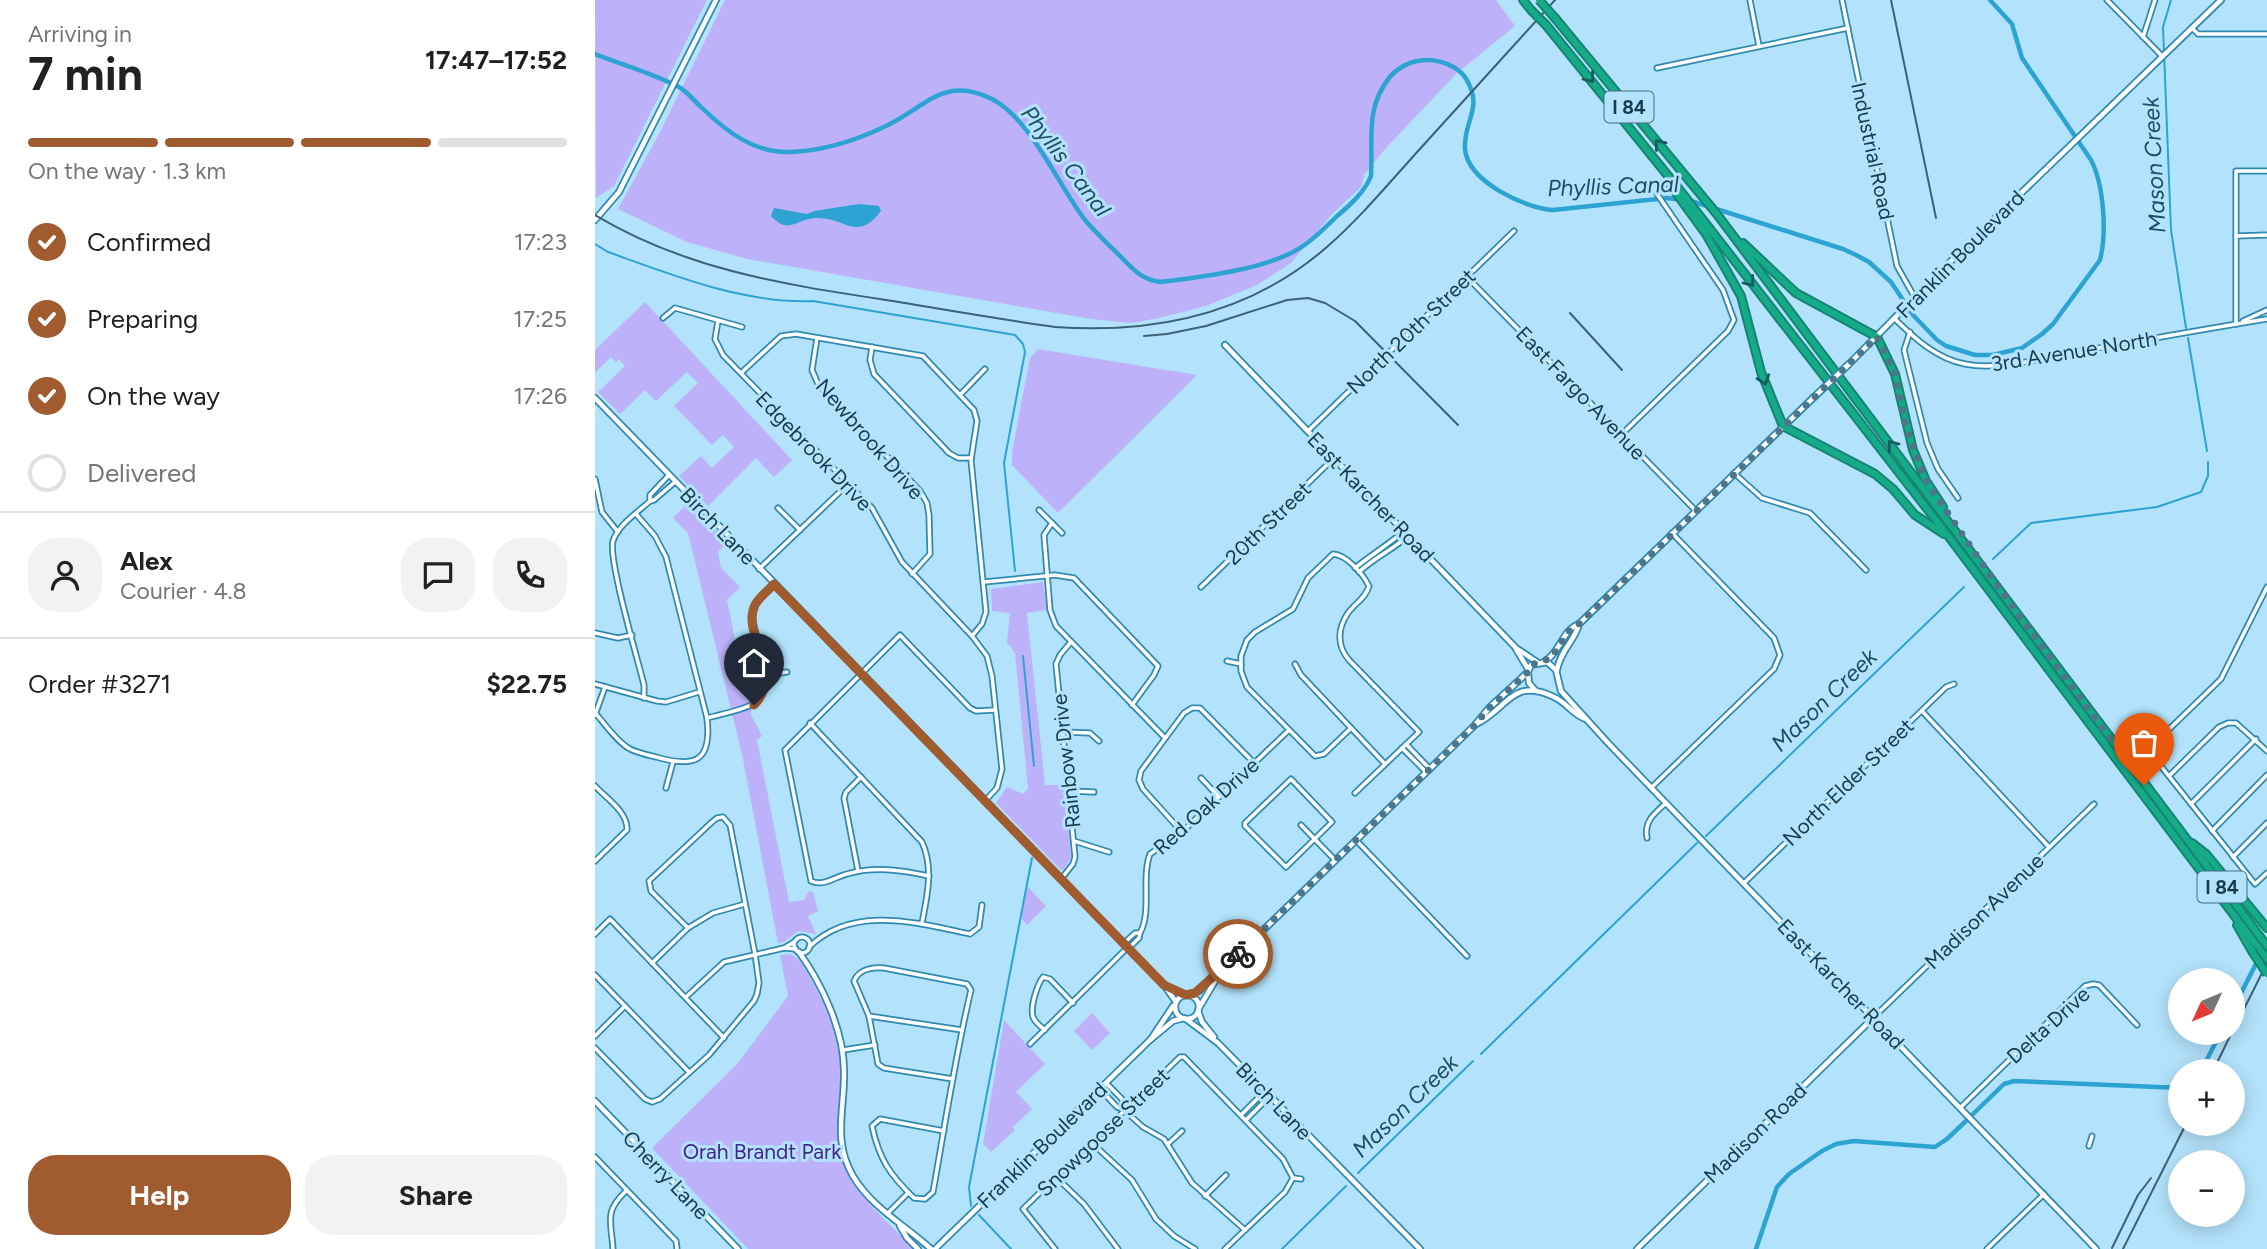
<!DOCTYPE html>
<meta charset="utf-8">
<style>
:root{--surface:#fff;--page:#f2f2f2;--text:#202124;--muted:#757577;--line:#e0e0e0;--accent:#a05b2f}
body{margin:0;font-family:Figtree,sans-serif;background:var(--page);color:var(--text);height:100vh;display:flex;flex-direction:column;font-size:26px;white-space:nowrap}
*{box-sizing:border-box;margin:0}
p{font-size:23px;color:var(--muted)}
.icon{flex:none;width:38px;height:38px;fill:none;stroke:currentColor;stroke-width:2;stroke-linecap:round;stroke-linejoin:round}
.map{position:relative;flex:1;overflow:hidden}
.drawer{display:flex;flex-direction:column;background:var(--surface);width:595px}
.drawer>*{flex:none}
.needle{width:46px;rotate:226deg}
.tools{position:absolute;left:1573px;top:968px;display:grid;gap:14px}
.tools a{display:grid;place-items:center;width:77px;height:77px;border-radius:50%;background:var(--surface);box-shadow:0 4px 18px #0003;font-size:35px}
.pin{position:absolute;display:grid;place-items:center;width:60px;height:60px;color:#fff;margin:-72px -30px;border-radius:50% 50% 50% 0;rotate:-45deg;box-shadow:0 0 7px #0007}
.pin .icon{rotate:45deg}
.courier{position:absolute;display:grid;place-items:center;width:70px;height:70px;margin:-35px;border:5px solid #a05b2f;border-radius:50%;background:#fff;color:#222;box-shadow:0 2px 9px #0007}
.head em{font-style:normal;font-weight:700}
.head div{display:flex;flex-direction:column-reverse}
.head{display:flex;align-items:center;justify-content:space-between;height:119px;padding:0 28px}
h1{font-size:46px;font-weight:700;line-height:52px}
.bar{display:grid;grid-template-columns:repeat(4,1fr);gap:10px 7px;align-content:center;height:84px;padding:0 28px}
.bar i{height:9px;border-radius:5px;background:var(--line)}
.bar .on{background:var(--accent)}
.bar p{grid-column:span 4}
.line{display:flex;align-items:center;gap:18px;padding:0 28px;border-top:2px solid var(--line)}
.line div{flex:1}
.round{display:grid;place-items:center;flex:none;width:74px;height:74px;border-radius:28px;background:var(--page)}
ol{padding:0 28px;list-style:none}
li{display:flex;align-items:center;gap:21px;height:77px}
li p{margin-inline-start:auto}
li .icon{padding:7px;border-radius:50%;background:var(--accent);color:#fff;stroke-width:4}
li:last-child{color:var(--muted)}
li i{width:38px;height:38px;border:4px solid var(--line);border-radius:50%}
.cta{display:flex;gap:14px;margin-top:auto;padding:14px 28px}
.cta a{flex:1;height:80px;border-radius:28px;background:var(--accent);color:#fff;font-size:28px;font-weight:700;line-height:80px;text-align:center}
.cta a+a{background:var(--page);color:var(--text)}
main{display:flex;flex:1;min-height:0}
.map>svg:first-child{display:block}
</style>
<main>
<section class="drawer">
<div class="head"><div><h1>7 min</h1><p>Arriving in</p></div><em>17:47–17:52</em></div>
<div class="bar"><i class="on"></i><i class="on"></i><i class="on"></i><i></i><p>On the way · 1.3 km</p></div>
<ol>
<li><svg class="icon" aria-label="check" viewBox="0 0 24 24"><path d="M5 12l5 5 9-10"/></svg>Confirmed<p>17:23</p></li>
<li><svg class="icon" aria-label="check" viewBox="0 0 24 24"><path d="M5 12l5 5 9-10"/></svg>Preparing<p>17:25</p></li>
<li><svg class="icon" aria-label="check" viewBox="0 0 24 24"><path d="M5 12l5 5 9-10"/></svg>On the way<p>17:26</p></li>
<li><i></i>Delivered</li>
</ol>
<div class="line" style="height:126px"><a class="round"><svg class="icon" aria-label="person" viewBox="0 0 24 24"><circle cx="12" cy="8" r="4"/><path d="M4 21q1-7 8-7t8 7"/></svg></a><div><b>Alex</b><p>Courier · 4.8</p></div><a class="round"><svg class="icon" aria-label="chat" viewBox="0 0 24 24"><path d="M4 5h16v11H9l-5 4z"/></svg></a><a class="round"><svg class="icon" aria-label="phone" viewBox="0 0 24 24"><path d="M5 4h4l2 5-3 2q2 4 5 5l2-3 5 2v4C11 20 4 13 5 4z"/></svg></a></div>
<div class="line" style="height:91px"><div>Order #3271</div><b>$22.75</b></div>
<div class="cta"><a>Help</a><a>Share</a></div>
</section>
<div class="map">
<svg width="1672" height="1249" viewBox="0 0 1672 1249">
<rect width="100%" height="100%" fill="#b3e3fc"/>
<g fill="#bdb2f9">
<polygon points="0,0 112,0 19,186 1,198"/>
<polygon points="130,0 901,0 920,26 861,74 790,149 769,175 766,187 737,214 696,263 662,285 611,306 564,318 536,323 496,319 152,259 92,242 23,209 64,134"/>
<polygon points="50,302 197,460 179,477 161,458 113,506 84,476 106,456 117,468 139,447 128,435 117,445 79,406 103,383 92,372 61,401 50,390 25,414 3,392 30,366 24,359 21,362 16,357 0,373 0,350"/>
<polygon points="443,349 602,375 463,513 417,465 417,452 435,358"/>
<polygon points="94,502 133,542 123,552 126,568 145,587 132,600 151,693 158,703 156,714 167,736 162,740 194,902 209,900 214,891 218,892 223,911 213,916 221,934 203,931 189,942 183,943 147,754 93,533 78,518"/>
<polygon points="448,582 452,610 432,613 450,785 469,785 476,858 469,869 466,870 401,803 412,787 428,794 433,789 420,653 412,642 415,613 397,611 396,589"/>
<polygon points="432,886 451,906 432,925 426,918"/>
<path d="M 194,954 C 206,957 211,971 217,981 C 234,1012 246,1042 246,1078 C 245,1108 238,1133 249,1163 C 262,1198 294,1223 320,1249 L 153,1249 L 57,1148 L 143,1063 L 193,996 L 185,955 Z"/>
<polygon points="497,1013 515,1033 497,1050 479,1031"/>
<polygon points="409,1020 450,1064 421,1092 437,1109 418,1127 420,1130 396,1152 388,1144"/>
</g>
<path fill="#2da3d3" d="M 264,204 L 284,206 L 286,211 C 262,243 250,217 222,218 C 202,218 194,236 176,216 L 179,208 L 212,214 L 219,211 Z"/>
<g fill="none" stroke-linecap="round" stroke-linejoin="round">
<g stroke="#2da3d3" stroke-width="2">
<polyline points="1576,0 1568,27 1576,230 1591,328"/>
<path d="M 0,244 L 13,252 C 77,275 149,304 218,301 L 420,335 L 428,344 L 430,352 L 409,463 L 420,571"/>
<polyline points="1593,338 1612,451"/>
<polyline points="1398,559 1436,523 1562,507 1606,492 1613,476 1613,462"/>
<polyline points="428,656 439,766"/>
<polyline points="1111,836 1369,587"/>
<polyline points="886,1054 1102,843"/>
<polyline points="763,1173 878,1061"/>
<polyline points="376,1206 374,1187 437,858"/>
<polyline points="384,1215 416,1249"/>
<polyline points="687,1249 751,1186"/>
</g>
<g stroke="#2da3d3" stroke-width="4.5">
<path d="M 0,54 C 28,65 57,73 84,87 C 93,92 100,102 107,108 C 132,132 159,153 195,152 C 227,151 262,140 291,126 C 331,107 349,75 397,99 C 436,119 463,185 490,220 C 500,232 512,243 523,254 C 537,268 546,280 566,282 C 606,277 675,269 708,246 C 720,238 731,227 741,217 C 755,205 769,193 776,176 C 778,139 770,109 794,78 C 803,67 817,60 832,60 C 845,60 862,66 870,77 C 890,108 868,120 870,149 C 873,182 930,208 958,210 L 1072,198 L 1096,201 L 1248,249 L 1261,255 L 1274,262 L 1296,282 L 1318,315 L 1342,340 L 1351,346 L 1380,355 L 1398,355 L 1427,348 L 1447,334 L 1458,324 L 1505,260 C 1512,233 1509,185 1496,160 L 1427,58 L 1417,24 L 1395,0"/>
<polyline points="1638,1009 1672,942"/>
<polyline points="1606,1071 1626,1032"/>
<polyline points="1377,1115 1409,1084 1419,1081 1586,1088"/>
<polyline points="1161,1249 1182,1187 1194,1174 1227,1151 1241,1144 1259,1141 1340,1147 1352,1139 1372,1120"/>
</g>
<defs>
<g id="minor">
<polyline points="1155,0 1164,46"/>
<polyline points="1247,0 1302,266 1320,298"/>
<polyline points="1512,0 1567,56"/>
<polyline points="1597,28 1603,34 1672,34"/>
<polyline points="1548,37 1560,0"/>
<polyline points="1062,68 1253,28"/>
<polyline points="1641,236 1672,235"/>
<polyline points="872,277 1100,510"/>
<polyline points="68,318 80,308 147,327"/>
<path d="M 1299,318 C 1319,338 1342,359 1370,364 C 1405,371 1453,357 1487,351 C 1549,340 1610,329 1672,319"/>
<polyline points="123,321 120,339 128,355 277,508 307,562 377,636 392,656 397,676 407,769 402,788 390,801"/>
<polyline points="1648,321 1672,310"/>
<polyline points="1641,324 1641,171 1672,171"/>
<polyline points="1315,332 1309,350 1332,443 1343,469 1363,498"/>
<polyline points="222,338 217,370 223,384 325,491 332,503 334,515 335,554 317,574"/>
<polyline points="277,347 275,360 279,374 354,453 363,458 376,458"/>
<polyline points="146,373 186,336 201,334 328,356 379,410 382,421 376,460 391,612 387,624 377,636"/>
<polyline points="365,395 390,369"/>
<polyline points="713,431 919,231"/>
<polyline points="1027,434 1133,331 1139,320 1128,290 1062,194"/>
<polyline points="1139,473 1167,498 1215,513 1271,570"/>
<polyline points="0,479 7,512 23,532"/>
<polyline points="55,501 55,495 74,475"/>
<polyline points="183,508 205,530"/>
<polyline points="444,510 467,533"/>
<polyline points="457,523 449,535 455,610 461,626 570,738"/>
<path d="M 760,568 C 776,555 793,545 809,531"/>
<polyline points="164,569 253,484"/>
<path d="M 764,572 C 779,558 797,550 813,536"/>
<polyline points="389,582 460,575 479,578 563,666 559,675 537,705"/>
<polyline points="606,587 739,458"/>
<path d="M 1672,587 L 1626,679 L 1565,738 C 1559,748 1558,755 1565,765 L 1660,884 L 1672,873"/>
<polyline points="0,633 23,638 37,635"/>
<polyline points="632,661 646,664"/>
<polyline points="700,664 706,675 790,764"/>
<polyline points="171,675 192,672"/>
<polyline points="0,684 62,701 71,702 104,692"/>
<path d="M 49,698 L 49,685 C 43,660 13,560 18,541 C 23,525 43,512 55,501 L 59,500 L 80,482"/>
<polyline points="1327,711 1454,847"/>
<path d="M 1,714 C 11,725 22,742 35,749 C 43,753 53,755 61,757 C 100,768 117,762 112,718 L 71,557 L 60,536 L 41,514"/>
<polyline points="0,715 10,687"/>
<path d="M 112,718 C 169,704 179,704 163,642 C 161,632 156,620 158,610 C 160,600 172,591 179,584"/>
<path d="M 215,723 L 327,842 C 339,868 332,897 327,923"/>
<path d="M 756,728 L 729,754 L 720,756 L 652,687 L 646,671 L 646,656 L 652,640 L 660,632 L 698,609 L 713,578 L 738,554 C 752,555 768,574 774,586 C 771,598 760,603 753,613 C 742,629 742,646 754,660 L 824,732 L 760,793"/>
<polyline points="469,732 495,733 504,741"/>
<polyline points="811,744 835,769"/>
<polyline points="807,748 831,772"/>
<polyline points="1574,776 1624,727 1633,723 1641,723 1672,751"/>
<polyline points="606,778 624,797"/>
<polygon points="696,779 737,822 691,867 650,826 650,823"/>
<path d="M 0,786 C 11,798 33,812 32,830 L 0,861"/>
<polyline points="71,788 78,762"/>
<polyline points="1056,788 1179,669 1185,655 1179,638 1077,533"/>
<polyline points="474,791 499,792"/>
<polyline points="1596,804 1661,739"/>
<polyline points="706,825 740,860"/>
<polyline points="1617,831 1672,775"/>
<polyline points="587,832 548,789 544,780 546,771 589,713 597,708 605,708 659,763"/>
<path d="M 1052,838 C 1049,821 1059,814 1071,803"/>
<polyline points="761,840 872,956"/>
<polyline points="479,841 514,852"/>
<polyline points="1638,857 1672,823"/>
<polyline points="263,871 249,798 251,792 266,777"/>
<path d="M 334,876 C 306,870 279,866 252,874 C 240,877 227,887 216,881 L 190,750 L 305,635 L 375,708 L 381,711 L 400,710"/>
<polyline points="466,879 478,864 480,857 461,664 465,655 476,642"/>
<polyline points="1149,883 1351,687 1359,684"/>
<path d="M 545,933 C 557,912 546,878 555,854 L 587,832 L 694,730"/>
<polyline points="0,934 15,919 129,1038"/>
<circle cx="207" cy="945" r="8"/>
<polyline points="199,942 189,948 201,949"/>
<polyline points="528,944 540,933 545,933 544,938 533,949"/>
<path d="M 214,947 C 258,904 323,923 375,934 L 384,927 L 387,905"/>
<polyline points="57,963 93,928 118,913 150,904"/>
<polyline points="0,975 94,1072"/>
<polyline points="91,997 129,962 189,948"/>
<polyline points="274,1016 367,1030"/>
<polyline points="1278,1018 1499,804"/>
<path d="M 450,1030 C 446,1027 440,1022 438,1017 C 435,1007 442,985 448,977 L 455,979 L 478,1003"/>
<polyline points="0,1036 30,1006"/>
<polyline points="435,1044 532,948"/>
<polyline points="0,1048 50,1099 57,1102 65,1099 114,1055 159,1001 162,994 164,983 160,954 135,825 128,817 122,818 117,822 54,881 56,891 93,928"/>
<polyline points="248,1050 280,1045"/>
<polyline points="505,1089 522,1107 529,1110 527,1099 511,1083"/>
<polyline points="1365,1108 1490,986 1498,984 1504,985 1542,1025"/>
<polyline points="529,1110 548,1127 569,1139 597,1183 650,1230"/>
<polyline points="646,1115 670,1091"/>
<polyline points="651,1120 675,1096"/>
<path d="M 349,1131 L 285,1119 L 277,1126 C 284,1159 295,1175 319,1198 L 330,1199 L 338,1192 C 350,1125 360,1057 376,990 L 372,984 L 289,968 C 278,967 264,969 259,981 L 274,1016 L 283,1064 L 289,1068 L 358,1079"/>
<polyline points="497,1143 537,1180 561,1219 579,1236 600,1249"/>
<polyline points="573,1144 587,1131"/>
<polyline points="1494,1146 1497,1136"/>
<polyline points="0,1157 81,1241 82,1249"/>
<polyline points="461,1177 489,1204 523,1249"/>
<polyline points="698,1178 706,1179"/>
<polyline points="610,1196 631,1175"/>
<polyline points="292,1214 313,1193"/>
<path d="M 18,1249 C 16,1220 9,1212 31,1191"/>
<polyline points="460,1249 428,1209 585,1057 589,1057 688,1159 698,1178"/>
<polyline points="630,1249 690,1192 698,1178"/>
<polyline points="1392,1249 1449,1194"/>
</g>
<g id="tertiary">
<polyline points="0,220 24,192 121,0"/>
<polyline points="630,345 921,648 942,662"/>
<polyline points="0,398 569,985 581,1002"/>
<polyline points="921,649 933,669"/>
<path d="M 204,952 C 227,984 249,1031 249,1071 C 250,1109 237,1140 258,1176 C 277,1208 310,1225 336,1249"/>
<polyline points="570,986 591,995"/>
<polyline points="603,1011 607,1022 619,1037"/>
<polyline points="591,1019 623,1043 825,1249"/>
<polyline points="305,1226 312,1238 323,1249"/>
<polyline points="1042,1249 1278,1018"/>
</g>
<g id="secondary">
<polyline points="1254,364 1364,253 1626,0"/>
<path d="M 950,661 C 965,653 967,630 984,624 L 1218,398"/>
<path d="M 962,670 C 965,651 981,639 984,624"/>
<polyline points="933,673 934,683 940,690"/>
<path d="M 881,724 C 912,710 917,676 959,697 C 971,702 979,716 991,719"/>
<polyline points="593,995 604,991 625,972 880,725 894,708 933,672 936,665 952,662 961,670 966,691 1014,744 1501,1249"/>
<circle cx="592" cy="1007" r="12"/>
<polyline points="604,1008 623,976"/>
<polyline points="556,1039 578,1006"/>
<polyline points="0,1101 143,1249"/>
<polyline points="340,1249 555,1040 578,1021 589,1018"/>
</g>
<g id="motorway">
<polyline points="928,0 936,10"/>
<polyline points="960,18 1121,213 1672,946"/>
<polyline points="951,25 1087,193 1354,537 1672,959"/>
<polyline points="1073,182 1111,234 1146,296 1166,372 1188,426 1280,474 1298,489 1320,515 1349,534"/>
<polyline points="1148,243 1201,293 1282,337 1300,374 1318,450 1331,481 1348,507"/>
<polyline points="1597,843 1611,854 1672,928"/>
<polyline points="1642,925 1657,951"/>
</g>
</defs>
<use href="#minor" stroke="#308ab0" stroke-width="7"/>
<use href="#tertiary" stroke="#308ab0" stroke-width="8"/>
<use href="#secondary" stroke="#308ab0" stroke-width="8"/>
<use href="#motorway" stroke="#168473" stroke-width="10"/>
<use href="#minor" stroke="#fff" stroke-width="3.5"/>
<use href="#tertiary" stroke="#fff" stroke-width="4.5"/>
<use href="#secondary" stroke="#fff" stroke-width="4.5"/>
<use href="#motorway" stroke="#16ab88" stroke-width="6"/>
<g stroke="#3b6275" stroke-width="2">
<polyline points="1296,0 1341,218"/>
<path d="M 0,215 C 92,270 187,284 291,300 C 347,309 403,319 460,327 C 559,334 656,314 733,246 C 766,217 794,183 824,150 C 869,100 915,50 960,0"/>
<polyline points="975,313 1027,370"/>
<polyline points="549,336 572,334 611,326 692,300 713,298 730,303 760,321 863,425"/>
<polyline points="1638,1031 1672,963"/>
<polyline points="1618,1071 1637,1032"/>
<polyline points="1517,1248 1543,1195 1556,1178"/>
<polyline points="1528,1249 1591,1124"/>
</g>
<defs>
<polyline id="secondary-bridge" points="1218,398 1254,364"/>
<g id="motorway-bridge">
<polyline points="944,0 960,18"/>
<polyline points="936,10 951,25"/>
<polyline points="1657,951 1672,974"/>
</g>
</defs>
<use href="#secondary-bridge" stroke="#308ab0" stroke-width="8" stroke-linecap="butt"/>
<use href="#motorway-bridge" stroke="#168473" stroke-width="10" stroke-linecap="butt"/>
<use href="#secondary-bridge" stroke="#fff" stroke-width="4.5"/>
<use href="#motorway-bridge" stroke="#16ab88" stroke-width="6"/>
</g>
<defs><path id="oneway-chevron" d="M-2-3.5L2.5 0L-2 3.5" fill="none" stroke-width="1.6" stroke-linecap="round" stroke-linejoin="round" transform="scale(1.75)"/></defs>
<g stroke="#165d5e">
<use href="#oneway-chevron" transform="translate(995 78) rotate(50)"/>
<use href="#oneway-chevron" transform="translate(1064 144) rotate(-129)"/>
<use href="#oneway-chevron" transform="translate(1155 282) rotate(52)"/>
<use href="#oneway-chevron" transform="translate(1169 380) rotate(72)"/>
<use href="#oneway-chevron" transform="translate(1297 445) rotate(-127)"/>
</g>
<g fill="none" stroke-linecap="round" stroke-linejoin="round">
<polyline stroke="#4d768a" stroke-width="7" stroke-dasharray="0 12.6" points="643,954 880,725 894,708 933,672 936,665 956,658 977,627 984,624 1282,337 1300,374 1311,427 1331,481 1397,578 1549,785"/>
<path stroke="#a05b2f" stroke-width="9" d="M 159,705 C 192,670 145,635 160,605 C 164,597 173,591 179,584 L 569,985 L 591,995 L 600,993 L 643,954"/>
</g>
<g text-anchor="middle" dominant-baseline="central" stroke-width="6" stroke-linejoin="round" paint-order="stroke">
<g fill="#b3e3fc" stroke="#456d81" stroke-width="2">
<rect x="1009.5" y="91.5" width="49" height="31" rx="5"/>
<rect x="1602.5" y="871.5" width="49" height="31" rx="5"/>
</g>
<g font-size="19" font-weight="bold" fill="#163b4c">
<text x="1034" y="107">I 84</text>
<text x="1627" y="887">I 84</text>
</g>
<g font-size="21" fill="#163b4c" stroke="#b3e3fc">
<text transform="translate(1278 151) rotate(78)">Industrial Road</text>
<text transform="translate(1365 254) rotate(-45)">Franklin Boulevard</text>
<text transform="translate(816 331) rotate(-44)">North 20th Street</text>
<text transform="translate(1479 351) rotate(-9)">3rd Avenue North</text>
<text transform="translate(986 393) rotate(46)">East Fargo Avenue</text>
<text transform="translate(275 439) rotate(49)">Newbrook Drive</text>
<text transform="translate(219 451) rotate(46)">Edgebrook Drive</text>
<text transform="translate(776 497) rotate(46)">East Karcher Road</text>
<text transform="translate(673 523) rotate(-44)">20th Street</text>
<text transform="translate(123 526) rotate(46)">Birch Lane</text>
<text transform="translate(471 761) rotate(-96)">Rainbow Drive</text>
<text transform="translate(1253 782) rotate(-44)">North Elder Street</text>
<text transform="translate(611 806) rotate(-42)">Red Oak Drive</text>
<text transform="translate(1389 911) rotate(-44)">Madison Avenue</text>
<text transform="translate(1246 984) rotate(46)">East Karcher Road</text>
<text transform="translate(1453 1025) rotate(-42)">Delta Drive</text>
<text transform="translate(679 1101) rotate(46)">Birch Lane</text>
<text transform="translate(508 1132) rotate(-44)">Snowgoose Street</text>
<text transform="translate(1160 1133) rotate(-44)">Madison Road</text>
<text transform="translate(447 1145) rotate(-44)">Franklin Boulevard</text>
<text transform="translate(71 1175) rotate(46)">Cherry Lane</text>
</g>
<g font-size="21" fill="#432687" stroke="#b3e3fc">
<text x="167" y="1151">Orah Brandt Park</text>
</g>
<g font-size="23" font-style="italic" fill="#1f4d61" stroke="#b3e3fc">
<text transform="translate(471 161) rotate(53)">Phyllis Canal</text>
<text transform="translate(1559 165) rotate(-93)">Mason Creek</text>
<text transform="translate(1018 186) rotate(-2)">Phyllis Canal</text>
<text transform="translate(1229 700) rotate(-44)">Mason Creek</text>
<text transform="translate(810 1106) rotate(-44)">Mason Creek</text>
</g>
</g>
</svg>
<div class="tools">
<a><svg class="needle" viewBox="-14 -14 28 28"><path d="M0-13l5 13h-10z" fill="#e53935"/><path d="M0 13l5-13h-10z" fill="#757577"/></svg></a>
<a>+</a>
<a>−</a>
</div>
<div class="pin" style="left:1549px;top:785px;background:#ea580c"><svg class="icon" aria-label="bag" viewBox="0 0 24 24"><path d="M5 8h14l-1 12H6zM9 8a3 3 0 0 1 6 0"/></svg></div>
<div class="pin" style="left:159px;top:705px;background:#1f2937"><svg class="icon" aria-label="home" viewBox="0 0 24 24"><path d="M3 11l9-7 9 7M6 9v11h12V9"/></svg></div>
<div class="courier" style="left:643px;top:954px"><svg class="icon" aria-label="bike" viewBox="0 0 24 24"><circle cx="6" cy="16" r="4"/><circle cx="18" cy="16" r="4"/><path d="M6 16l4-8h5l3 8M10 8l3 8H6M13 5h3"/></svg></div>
</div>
</main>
